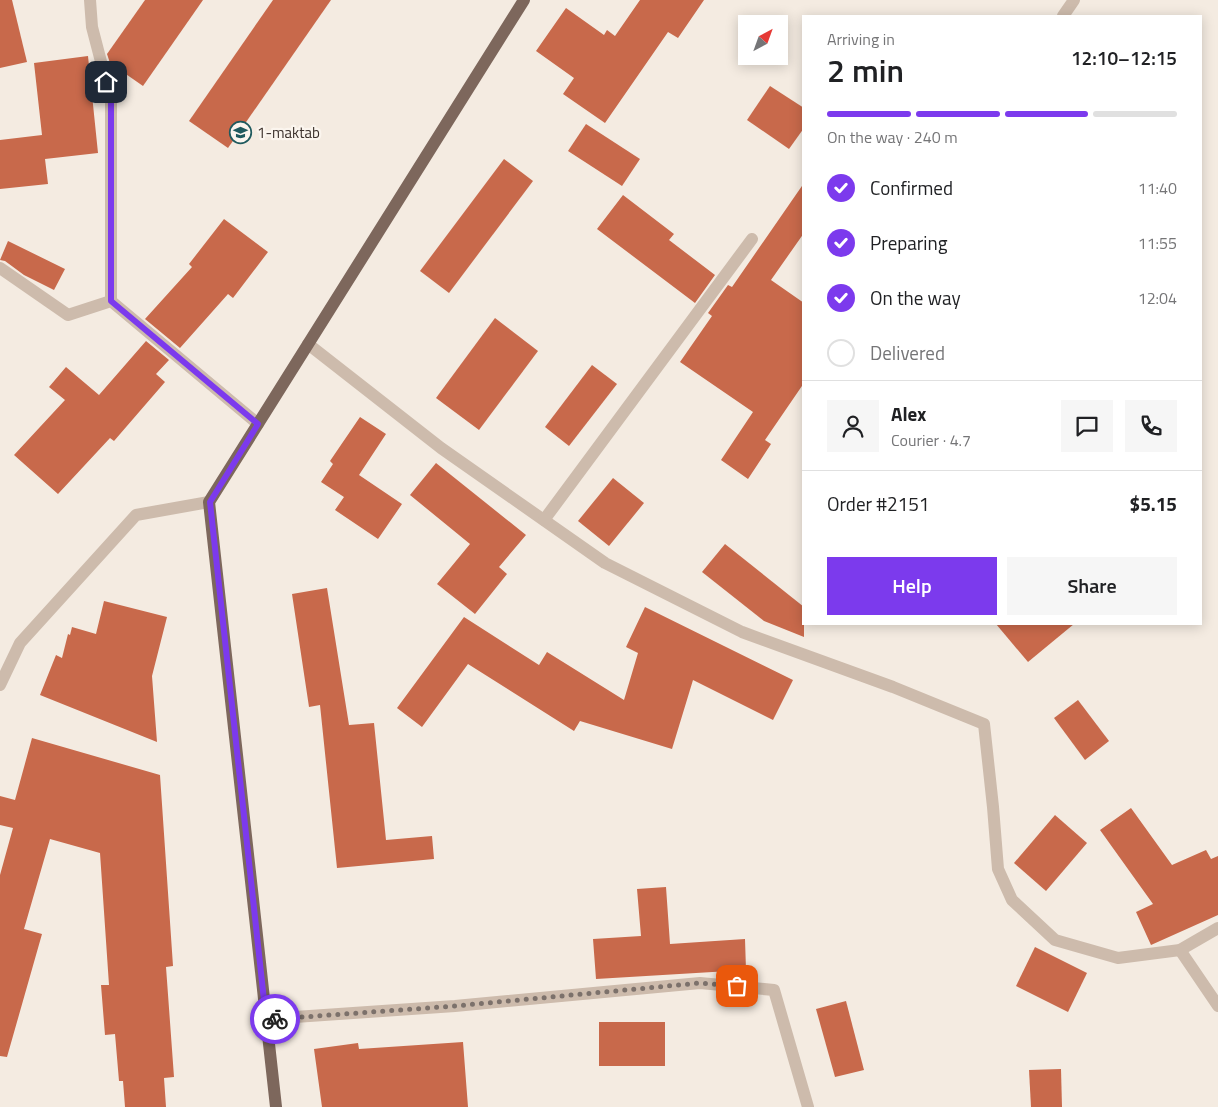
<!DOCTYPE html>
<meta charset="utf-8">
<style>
:root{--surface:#fff;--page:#f6f6f6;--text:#202124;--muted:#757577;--line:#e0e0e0;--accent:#7c3aed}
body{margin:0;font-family:"Titillium Web",sans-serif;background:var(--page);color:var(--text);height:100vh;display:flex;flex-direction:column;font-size:19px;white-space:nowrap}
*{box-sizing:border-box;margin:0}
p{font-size:16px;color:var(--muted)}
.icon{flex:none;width:28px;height:28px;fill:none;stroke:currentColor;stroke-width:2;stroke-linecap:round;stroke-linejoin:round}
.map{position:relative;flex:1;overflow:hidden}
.panel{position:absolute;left:802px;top:15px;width:400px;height:610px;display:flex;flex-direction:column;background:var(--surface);border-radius:0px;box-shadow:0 2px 12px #0003}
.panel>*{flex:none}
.needle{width:32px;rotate:41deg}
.buttons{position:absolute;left:738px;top:15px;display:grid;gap:10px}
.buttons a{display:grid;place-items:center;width:50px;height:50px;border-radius:0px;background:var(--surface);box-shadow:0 2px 12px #0003;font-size:25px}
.pin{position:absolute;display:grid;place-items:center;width:42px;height:42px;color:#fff;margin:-21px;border-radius:10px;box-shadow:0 2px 8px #0006}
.courier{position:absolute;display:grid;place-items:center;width:50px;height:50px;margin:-25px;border:4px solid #7c3aed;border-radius:50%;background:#fff;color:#222;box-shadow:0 1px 6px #0007}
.summary em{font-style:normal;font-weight:600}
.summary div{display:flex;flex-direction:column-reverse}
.summary{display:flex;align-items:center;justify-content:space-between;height:85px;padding:0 25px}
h1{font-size:32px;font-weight:600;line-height:38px}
.bar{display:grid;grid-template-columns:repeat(4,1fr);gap:8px 5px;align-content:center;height:60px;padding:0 25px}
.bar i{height:6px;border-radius:4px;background:var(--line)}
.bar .selected{background:var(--accent)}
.bar p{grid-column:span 4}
.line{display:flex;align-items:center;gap:12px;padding:0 25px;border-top:1px solid var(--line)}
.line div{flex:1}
.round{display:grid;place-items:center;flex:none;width:52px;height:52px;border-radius:0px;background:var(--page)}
ol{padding:0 25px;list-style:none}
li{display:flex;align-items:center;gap:15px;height:55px}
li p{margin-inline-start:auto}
li .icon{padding:5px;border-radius:50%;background:var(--accent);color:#fff;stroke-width:4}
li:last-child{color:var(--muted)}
li i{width:28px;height:28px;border:2px solid var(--line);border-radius:50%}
.cta{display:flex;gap:10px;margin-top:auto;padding:10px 25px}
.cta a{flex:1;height:58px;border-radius:0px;background:var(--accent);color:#fff;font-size:20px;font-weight:600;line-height:58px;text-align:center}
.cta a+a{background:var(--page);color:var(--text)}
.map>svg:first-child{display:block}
</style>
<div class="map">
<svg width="1218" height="1107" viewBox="0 0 1218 1107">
<rect width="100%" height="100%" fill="#f4ebe1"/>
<g fill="#c8694b">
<polygon points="0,0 12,0 27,62 0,68"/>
<polygon points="145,0 203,0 143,86 110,63 107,54"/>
<polygon points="273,0 331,0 228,148 189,121"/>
<polygon points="640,0 704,0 678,38 668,32 605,123 563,94 574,78 536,51 566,8 604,35 607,30 615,36"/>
<polygon points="88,56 98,153 45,159 48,184 0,189 0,140 42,135 34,63"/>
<polygon points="770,86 804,108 804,128 789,149 747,120"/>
<polygon points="586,124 640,159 622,186 568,151"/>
<polygon points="504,159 533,181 449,293 420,271"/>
<polygon points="804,183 804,233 771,280 804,303 804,383 765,440 771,444 748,479 721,460 753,412 680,362 712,316 708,313 728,285 732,287"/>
<polygon points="623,195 674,234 669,240 715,275 695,303 597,229"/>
<polygon points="224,219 268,252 233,298 228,294 180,348 145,319 192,267 189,264"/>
<polygon points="8,241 65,269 54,290 24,275 5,261 0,260"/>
<polygon points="495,318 538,351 479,430 436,398"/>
<polygon points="146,341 169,360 156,374 165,382 114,441 110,438 58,494 14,455 65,400 49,387 66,367 99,395"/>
<polygon points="592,365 617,384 569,446 545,427"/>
<polygon points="360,417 386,434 359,475 402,504 378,539 335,510 344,497 321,482 333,464 330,461"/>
<polygon points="436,463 526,535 499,567 507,574 475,614 437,584 470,544 410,495"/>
<polygon points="613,478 644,503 609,546 578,521"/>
<polygon points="725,544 804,607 804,637 764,621 702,572"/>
<polygon points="327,588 349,725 374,723 386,840 432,836 434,859 337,868 320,705 309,707 292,594"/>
<polygon points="104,601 167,617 152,676 157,742 40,695 56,655 62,658 68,634 70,635 72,627 96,634"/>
<polygon points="645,607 793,680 773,720 693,680 672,749 580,721 574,731 468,664 422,727 397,708 464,617 539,665 547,652 624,700 638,653 626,647"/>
<polygon points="996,624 1074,624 1028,662"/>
<polygon points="1078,700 1109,741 1085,760 1054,718"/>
<polygon points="32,738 160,775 173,966 166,967 174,1077 164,1078 166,1107 125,1107 123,1081 119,1081 115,1034 105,1035 101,985 109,985 100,853 50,839 24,929 42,934 7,1057 0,1056 0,875 13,828 0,825 0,796 15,800"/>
<polygon points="1131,808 1172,865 1206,850 1211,859 1218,856 1218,915 1151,945 1136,912 1153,904 1100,830"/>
<polygon points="1055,815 1087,843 1046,891 1014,863"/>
<polygon points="666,887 670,944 745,939 746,970 596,979 593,939 641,936 637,889"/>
<polygon points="1035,947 1087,973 1068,1012 1016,986"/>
<polygon points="846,1001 864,1070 835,1077 816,1009"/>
<rect x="599" y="1022" width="66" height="44"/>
<polygon points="463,1042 468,1107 322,1107 314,1049 358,1043 359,1049"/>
<polygon points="1061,1069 1062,1107 1031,1107 1029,1070"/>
</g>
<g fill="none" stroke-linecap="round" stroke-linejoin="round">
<g stroke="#cdbbac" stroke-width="12">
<polyline points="90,0 92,27 111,100 111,301"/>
<polyline points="1063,16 1074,0"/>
<polyline points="0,268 68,315 111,301 258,424"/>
<polyline points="308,344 441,448 605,563 742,632 893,687 984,724 993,807 998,869 1012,900 1055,940 1118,958 1180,950 1218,928"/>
<polyline points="544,520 752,239"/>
<polyline points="0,685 20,643 136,515 209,502"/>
<polyline points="1180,950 1218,1006"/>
<polyline points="266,1019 455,1006 700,983 774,990 808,1107"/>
</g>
<polyline stroke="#7d675c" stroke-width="12" points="276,1107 209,502 524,0"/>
</g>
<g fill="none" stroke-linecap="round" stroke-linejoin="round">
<polyline stroke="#7c716b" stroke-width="5" stroke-dasharray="0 9" points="275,1019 455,1006 700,983 737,986"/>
<polyline stroke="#7c3aed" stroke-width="6" points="106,82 111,100 111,301 258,424 210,502 266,1019 275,1019"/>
</g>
<defs>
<symbol id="school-ring" viewBox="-11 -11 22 22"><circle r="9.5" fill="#fbf5ee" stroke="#1f5a5e" stroke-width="1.5"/><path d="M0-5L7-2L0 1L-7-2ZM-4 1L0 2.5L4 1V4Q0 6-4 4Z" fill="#1f5a5e"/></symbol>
</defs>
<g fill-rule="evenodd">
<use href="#school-ring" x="228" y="120" width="25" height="25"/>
</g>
<g text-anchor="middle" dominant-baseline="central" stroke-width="4.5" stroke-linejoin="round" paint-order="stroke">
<g font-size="15" fill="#3b302b" stroke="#fbf5ee" text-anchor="start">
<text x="257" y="132">1-maktab</text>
</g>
</g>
</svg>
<div class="buttons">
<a><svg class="needle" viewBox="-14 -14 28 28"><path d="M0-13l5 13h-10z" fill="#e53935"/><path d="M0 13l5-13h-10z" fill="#757577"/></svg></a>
</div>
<div class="pin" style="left:737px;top:986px;background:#ea580c"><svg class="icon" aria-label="bag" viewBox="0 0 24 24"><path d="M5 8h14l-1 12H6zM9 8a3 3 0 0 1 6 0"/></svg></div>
<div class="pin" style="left:106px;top:82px;background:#1f2937"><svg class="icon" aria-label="home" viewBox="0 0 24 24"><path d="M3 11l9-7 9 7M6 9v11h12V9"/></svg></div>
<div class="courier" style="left:275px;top:1019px"><svg class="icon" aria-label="bike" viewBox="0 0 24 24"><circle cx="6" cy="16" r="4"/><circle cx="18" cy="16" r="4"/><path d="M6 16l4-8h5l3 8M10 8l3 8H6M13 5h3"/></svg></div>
<section class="panel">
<div class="summary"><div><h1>2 min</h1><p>Arriving in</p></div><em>12:10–12:15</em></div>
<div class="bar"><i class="selected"></i><i class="selected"></i><i class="selected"></i><i></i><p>On the way · 240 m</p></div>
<ol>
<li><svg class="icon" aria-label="check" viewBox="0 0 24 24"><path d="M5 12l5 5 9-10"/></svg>Confirmed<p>11:40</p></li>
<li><svg class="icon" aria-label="check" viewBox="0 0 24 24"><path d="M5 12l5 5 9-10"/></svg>Preparing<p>11:55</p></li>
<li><svg class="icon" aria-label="check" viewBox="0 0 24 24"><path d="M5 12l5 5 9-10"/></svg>On the way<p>12:04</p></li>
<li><i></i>Delivered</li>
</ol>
<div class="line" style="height:90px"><a class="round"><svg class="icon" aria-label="person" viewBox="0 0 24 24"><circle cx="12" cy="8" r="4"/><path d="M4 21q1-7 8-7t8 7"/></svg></a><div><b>Alex</b><p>Courier · 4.7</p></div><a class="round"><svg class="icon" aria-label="chat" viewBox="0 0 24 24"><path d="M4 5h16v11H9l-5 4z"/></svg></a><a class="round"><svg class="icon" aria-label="phone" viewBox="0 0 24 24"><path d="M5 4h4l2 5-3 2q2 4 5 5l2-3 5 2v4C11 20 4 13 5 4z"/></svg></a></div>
<div class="line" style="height:65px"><div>Order #2151</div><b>$5.15</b></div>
<div class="cta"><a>Help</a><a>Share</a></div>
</section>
</div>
